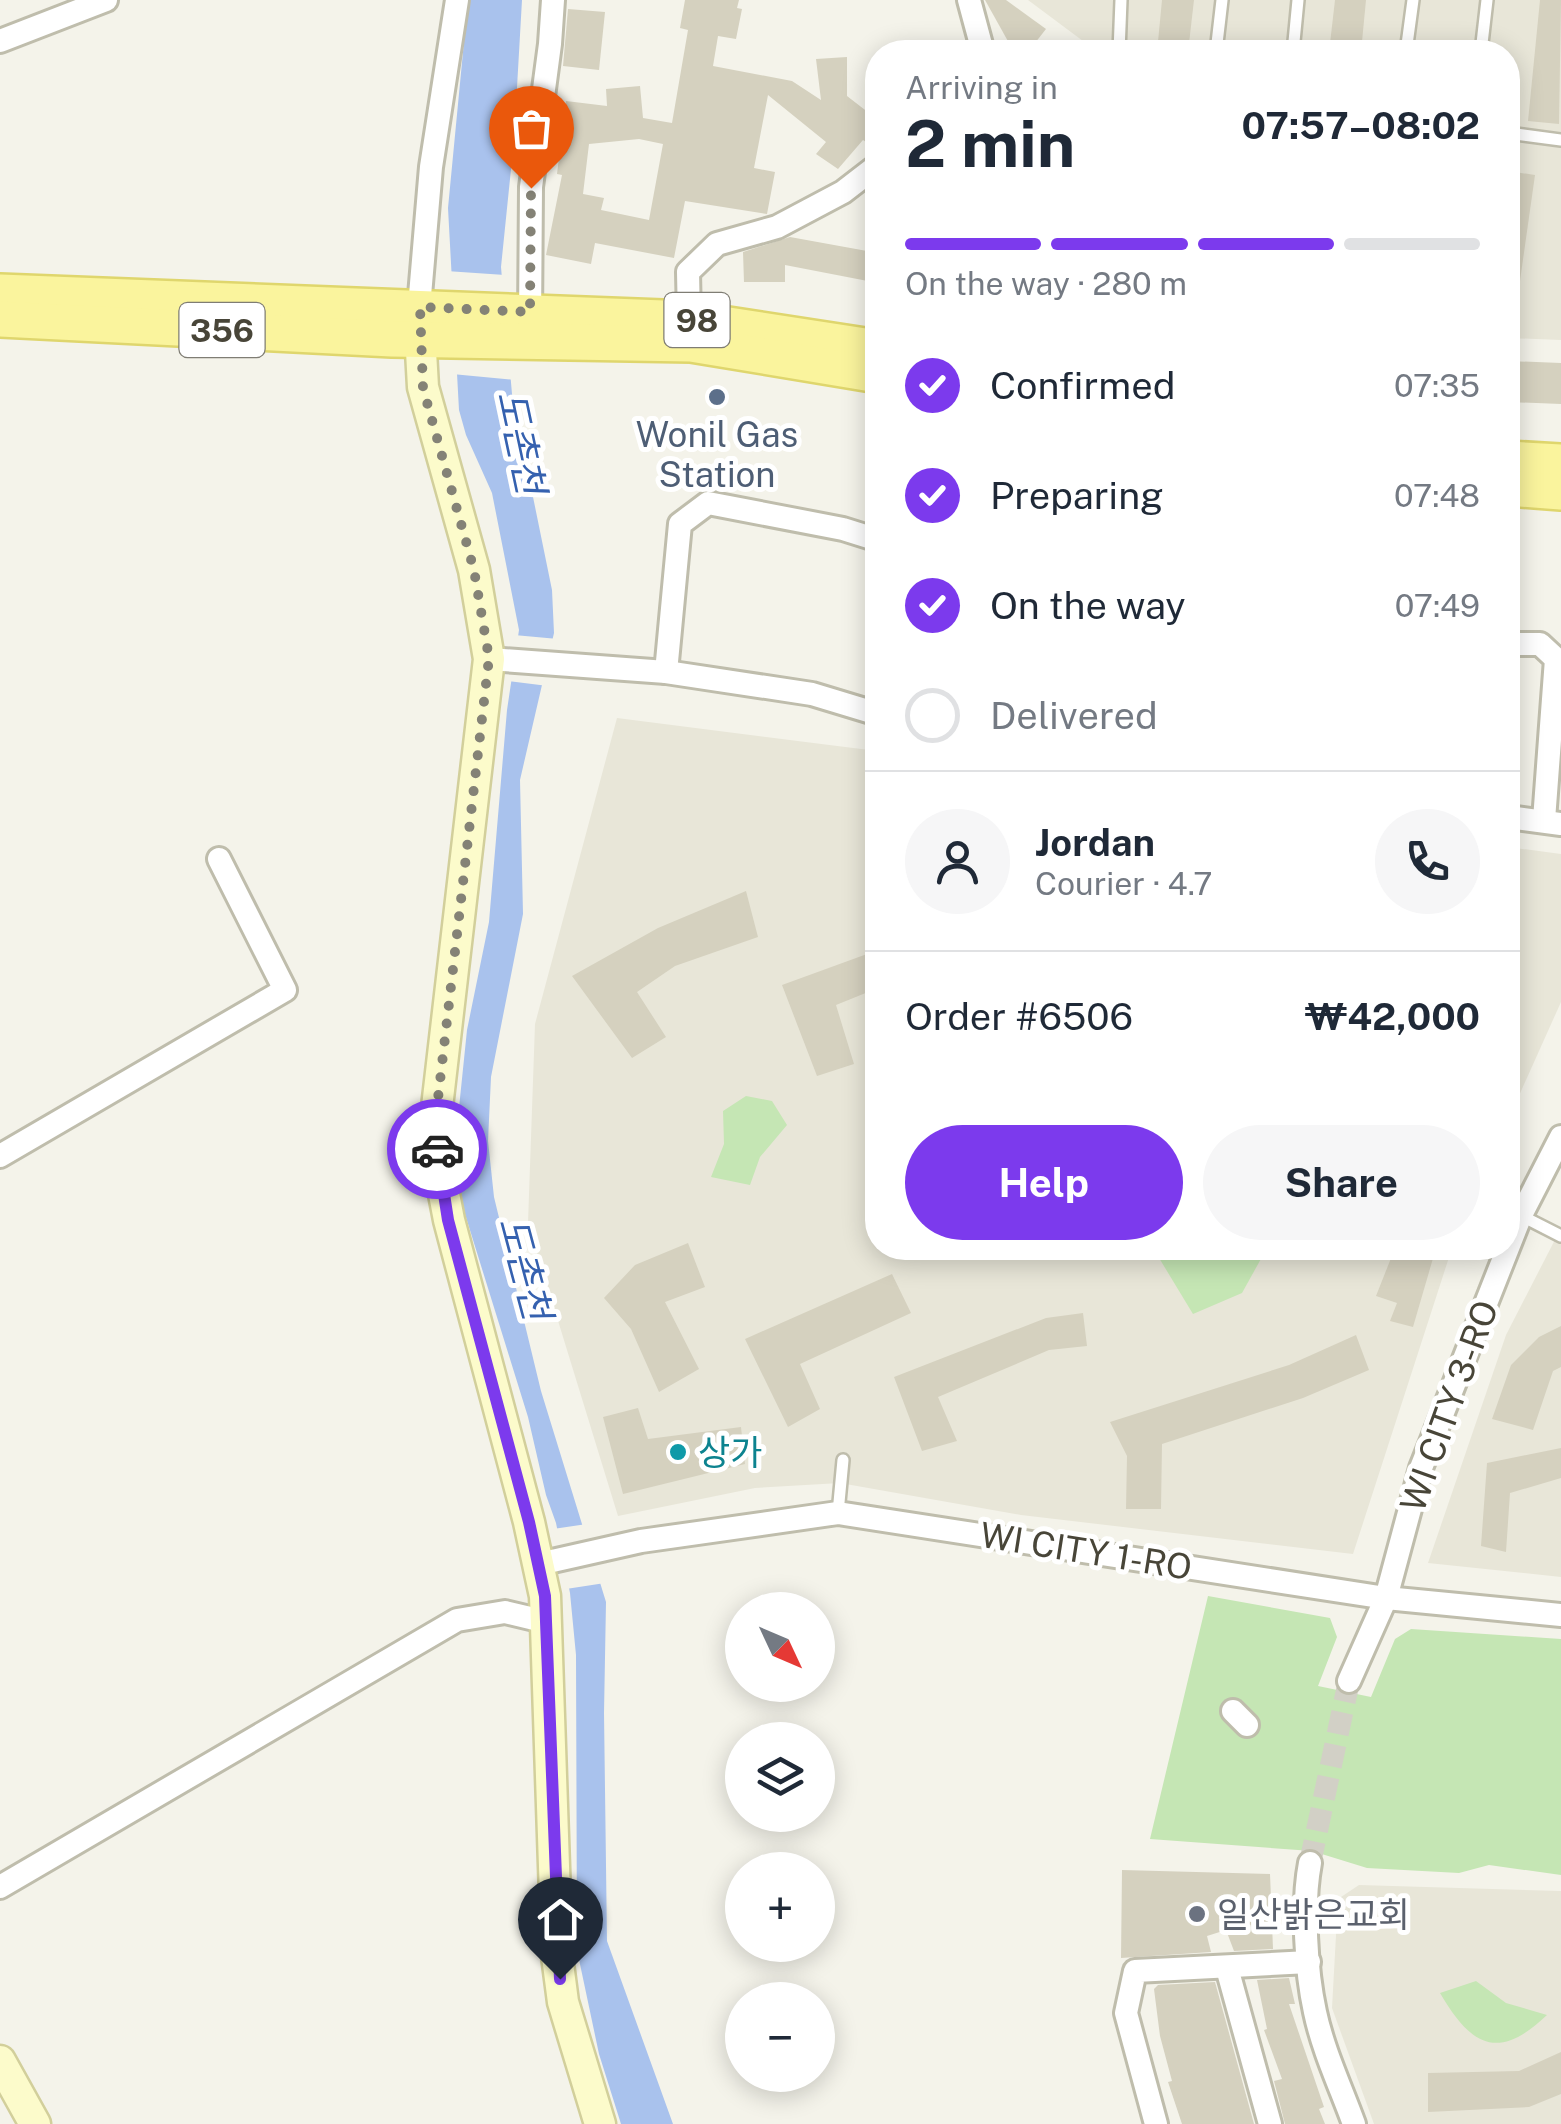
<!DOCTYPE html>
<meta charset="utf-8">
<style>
:root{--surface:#fff;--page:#f6f6f7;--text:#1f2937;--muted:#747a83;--line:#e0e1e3;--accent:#7c3aed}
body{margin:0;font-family:"Public Sans","Noto Sans KR",sans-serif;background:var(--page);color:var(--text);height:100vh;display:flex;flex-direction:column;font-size:38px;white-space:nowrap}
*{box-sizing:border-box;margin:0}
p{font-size:32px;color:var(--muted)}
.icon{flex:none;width:55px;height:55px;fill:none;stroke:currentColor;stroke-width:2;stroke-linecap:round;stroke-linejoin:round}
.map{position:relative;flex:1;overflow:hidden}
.details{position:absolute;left:865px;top:40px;width:655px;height:1220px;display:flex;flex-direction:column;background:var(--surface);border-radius:40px;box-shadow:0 5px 25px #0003}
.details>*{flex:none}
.needle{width:65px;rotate:134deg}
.controls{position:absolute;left:725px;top:1592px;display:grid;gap:20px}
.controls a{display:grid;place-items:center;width:110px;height:110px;border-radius:50%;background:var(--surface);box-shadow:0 5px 25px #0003;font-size:50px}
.pin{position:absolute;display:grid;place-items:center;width:85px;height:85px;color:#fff;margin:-102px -42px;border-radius:50% 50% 50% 0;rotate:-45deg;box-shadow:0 0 10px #0007}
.pin .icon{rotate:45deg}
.courier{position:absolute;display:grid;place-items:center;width:100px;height:100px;margin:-50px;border:8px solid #7c3aed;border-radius:50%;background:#fff;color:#222;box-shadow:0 2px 12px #0007}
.summary em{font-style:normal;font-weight:700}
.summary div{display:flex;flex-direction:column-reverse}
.summary{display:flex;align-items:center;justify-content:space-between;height:170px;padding:0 40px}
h1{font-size:65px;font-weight:700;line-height:75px}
.bar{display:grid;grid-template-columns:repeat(4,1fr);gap:15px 10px;align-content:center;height:120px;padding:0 40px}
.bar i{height:12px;border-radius:8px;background:var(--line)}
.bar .selected{background:var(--accent)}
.bar p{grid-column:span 4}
.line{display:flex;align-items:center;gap:25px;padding:0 40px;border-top:2px solid var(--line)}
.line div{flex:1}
.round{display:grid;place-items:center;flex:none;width:105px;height:105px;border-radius:52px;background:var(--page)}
ol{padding:0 40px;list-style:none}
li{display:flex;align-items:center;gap:30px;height:110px}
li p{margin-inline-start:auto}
li .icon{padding:10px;border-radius:50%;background:var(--accent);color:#fff;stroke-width:4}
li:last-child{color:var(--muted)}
li i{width:55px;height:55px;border:5px solid var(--line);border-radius:50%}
.primary-button{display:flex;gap:20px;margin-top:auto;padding:20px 40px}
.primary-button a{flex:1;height:115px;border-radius:60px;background:var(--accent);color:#fff;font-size:40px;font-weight:700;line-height:115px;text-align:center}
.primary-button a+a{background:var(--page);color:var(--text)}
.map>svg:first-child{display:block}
</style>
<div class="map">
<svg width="1561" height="2124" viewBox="0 0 1561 2124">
<rect width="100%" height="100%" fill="#f4f3ea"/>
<g fill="#e8e6d8">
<polygon points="1028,0 1561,0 1561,340 1508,338 1508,52 1088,52 1087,44"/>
<polygon points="617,718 877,751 878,1248 1452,1248 1353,1554 1021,1515 840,1483 755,1488 618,1516 528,1223 535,1024"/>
<polygon points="1508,847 1561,854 1561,1002 1508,1120"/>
<polygon points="1561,1228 1561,1577 1428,1563 1506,1335"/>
<polygon points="1359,1885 1561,1891 1561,2124 1374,2124 1332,2008 1338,1899"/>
</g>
<g fill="#c5e6b4">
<polygon points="746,1096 772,1101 787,1125 760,1157 750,1185 711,1177 724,1144 723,1111"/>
<polygon points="1153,1248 1267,1248 1242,1293 1193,1314"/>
<polygon points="1208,1596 1330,1618 1337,1637 1318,1686 1371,1697 1395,1639 1411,1629 1561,1639 1561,1875 1489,1865 1459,1873 1367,1868 1312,1851 1150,1839"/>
<path d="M 1476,1981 L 1506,2003 L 1547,2015 C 1498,2062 1471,2046 1440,1993 Z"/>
</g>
<polygon fill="#a9c2ed" points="468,0 522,0 514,140 501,267 512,394 552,590 554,633 520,780 523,914 491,1077 488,1141 494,1197 541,1391 606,1602 604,1713 607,1941 673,2124 621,2124 599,2054 577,1950 576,1655 570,1593 556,1523 546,1495 528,1417 460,1198 456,1137 467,1030 489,922 507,710 519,630 492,493 466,435 459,410 448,208"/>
<g fill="#f4f3ea">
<polygon points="446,271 505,275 516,380 452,374"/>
<polygon points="514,635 558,639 548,686 508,681"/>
<polygon points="587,1524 605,1583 566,1589 553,1529"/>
</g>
<g fill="#d5d1bf" fill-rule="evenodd">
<path d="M 685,0 L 739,0 L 737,8 L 742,9 L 736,39 L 718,36 L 713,66 L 792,81 L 821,100 L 816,59 L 847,57 L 847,96 L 878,120 L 878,150 L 863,140 L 838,169 L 816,154 L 826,142 L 768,95 L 754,168 L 775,172 L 767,214 L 685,201 L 674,258 L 595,243 L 591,264 L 546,255 L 562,175 L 557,174 L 566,101 L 607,106 L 606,89 L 640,86 L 643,118 L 672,123 L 688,30 L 680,28 ZM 639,139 L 663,144 L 649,220 L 601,210 L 604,198 L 583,194 L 589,144 Z"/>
<polygon points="985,0 1006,0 1046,29 1028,52 1014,52"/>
<polygon points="1162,0 1194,0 1188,52 1157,52"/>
<polygon points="1335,0 1366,0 1361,52 1329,52"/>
<polygon points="1540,0 1561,0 1559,124 1528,121"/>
<polygon points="568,9 605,12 599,70 563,66"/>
<polygon points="1508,171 1535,175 1517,302 1508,302"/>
<polygon points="790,237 878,253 878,283 785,265 785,282 744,282 743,252"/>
<polygon points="1508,361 1561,363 1561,404 1508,402"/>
<polygon points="746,891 758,937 675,966 637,992 666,1037 632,1058 572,976 658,928"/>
<polygon points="878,950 878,988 836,1005 854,1064 817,1076 782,985"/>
<polygon points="688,1243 705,1287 665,1302 699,1369 659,1392 631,1329 604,1298 635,1265"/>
<polygon points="1395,1248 1436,1248 1413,1327 1390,1321 1397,1303 1376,1296"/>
<polygon points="892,1274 911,1313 800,1364 820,1409 788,1427 745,1339"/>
<polygon points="1083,1313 1087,1346 1049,1350 938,1397 957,1441 922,1451 894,1377 1046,1318"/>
<polygon points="1561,1326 1561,1367 1553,1371 1533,1430 1492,1419 1511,1365 1539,1337"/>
<polygon points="1356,1335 1369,1370 1303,1398 1162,1444 1161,1509 1126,1509 1127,1456 1110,1422 1289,1365"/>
<polygon points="638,1408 648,1439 741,1427 745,1464 623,1494 603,1417"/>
<polygon points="1561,1448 1561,1478 1510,1493 1506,1552 1481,1546 1487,1463"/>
<polygon points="1122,1870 1270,1874 1273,1949 1234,1951 1226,1930 1207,1936 1211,1952 1121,1958"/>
<polygon points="1289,1978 1295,2004 1289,2004 1324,2107 1319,2109 1325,2124 1285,2124 1274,2081 1282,2079 1264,2030 1267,2029 1257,1980"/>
<polygon points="1215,1982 1254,2124 1182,2124 1168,2082 1172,2081 1160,2036 1154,1989 1158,1985"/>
<polygon points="1561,2052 1561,2094 1529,2107 1428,2112 1428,2073 1519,2071"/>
</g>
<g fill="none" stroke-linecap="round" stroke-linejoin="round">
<polyline stroke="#d2d0c6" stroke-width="22" stroke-dasharray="22 11" stroke-linecap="butt" points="1310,1863 1349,1681"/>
<defs>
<g id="lane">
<polyline points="1119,52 1121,0"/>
<polyline points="1216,52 1222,0"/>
<polyline points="1293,52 1298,0"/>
<polyline points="1406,52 1413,0"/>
<polyline points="1481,52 1487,0"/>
<polyline points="1508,133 1561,140"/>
<polyline points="1508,1209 1561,1236"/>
<polyline points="838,1513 843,1460"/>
</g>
<g id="street">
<polyline points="969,0 983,52"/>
<polyline points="0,41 106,0"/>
<polyline points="419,307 431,167 457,0"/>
<polyline points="689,319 688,272 717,244 777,227 843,192 878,165"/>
<polyline points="530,323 531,187 550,44 553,0"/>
<polyline points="1508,644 1540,644 1556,659 1544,820"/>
<polyline points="489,659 666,672 812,694 878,714"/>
<polyline points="666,672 680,524 708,503 843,529 878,540"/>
<polyline points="1508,817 1561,824"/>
<polyline points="0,1156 285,990 219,859"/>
<polyline points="539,1564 641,1541 838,1513 1386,1598 1561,1615"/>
<polyline points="1349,1681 1386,1598 1421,1468 1521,1215 1561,1137"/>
<polyline points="1233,1711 1247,1725"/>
<path d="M 1310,1863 C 1302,1905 1306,1971 1315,2012 C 1323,2050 1341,2088 1354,2124"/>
<polyline points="0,1887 457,1620 505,1612 547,1622"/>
<polyline points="1227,1968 1270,2124"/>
<polyline points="1156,2124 1126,2013 1135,1971 1309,1962"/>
</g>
<g id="secondary">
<polyline points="419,315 423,387 474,570 489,659 437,1107 438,1163 449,1220 529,1522 545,1596 557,1956 563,2002 600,2124"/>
<polyline points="0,2061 35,2124"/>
</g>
<g id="primary">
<polyline points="0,292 689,319 878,348"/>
<polyline points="0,319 392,339 691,344 878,375"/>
<polyline points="1508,459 1561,462"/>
<polyline points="1508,488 1561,492"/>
</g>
</defs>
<use href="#lane" stroke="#bfbdac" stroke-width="16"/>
<use href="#street" stroke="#bfbdac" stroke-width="28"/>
<use href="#secondary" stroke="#d2cf9b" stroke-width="35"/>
<use href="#primary" stroke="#dfd66d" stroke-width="40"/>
<use href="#lane" stroke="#fff" stroke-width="11"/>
<use href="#street" stroke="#fff" stroke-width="22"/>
<use href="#secondary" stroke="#fcfbcb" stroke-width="30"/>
<use href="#primary" stroke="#faf49d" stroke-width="35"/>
</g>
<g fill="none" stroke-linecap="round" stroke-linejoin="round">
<polyline stroke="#848276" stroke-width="10" stroke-dasharray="0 18" points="437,1149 437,1107 489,658 474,570 423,388 420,307 530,312 531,188"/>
<polyline stroke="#7c3aed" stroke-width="12" points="437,1149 448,1220 529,1522 545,1596 560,1979"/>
</g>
<circle fill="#5c6f8a" stroke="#fff" stroke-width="4" cx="717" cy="397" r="10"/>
<circle fill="#0f9aa8" stroke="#fff" stroke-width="4" cx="678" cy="1452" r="10"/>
<circle fill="#6b7280" stroke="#fff" stroke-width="4" cx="1197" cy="1914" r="10"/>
<g text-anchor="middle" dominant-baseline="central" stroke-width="10" stroke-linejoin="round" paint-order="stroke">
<g fill="#fff" stroke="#7f7d74" stroke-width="2.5">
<rect x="664.5" y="293" width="65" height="54" rx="8"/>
<rect x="179.5" y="303" width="85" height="54" rx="8"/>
</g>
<g font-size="32" font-weight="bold" fill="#484538">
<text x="697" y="320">98</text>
<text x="222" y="330">356</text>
</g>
<g font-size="35" fill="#4e5e75" stroke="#fff">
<text x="717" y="434">Wonil Gas<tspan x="717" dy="40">Station</tspan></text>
</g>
<g font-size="35" fill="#484538" stroke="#fff">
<text transform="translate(1449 1406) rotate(-70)">WI CITY 3-RO</text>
<text transform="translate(1086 1551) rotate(9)">WI CITY 1-RO</text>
</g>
<g font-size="35" fill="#0d838f" stroke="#fff" text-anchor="start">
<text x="698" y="1452">상가</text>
</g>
<g font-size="35" fill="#5b616d" stroke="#fff" text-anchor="start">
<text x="1217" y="1914">일산밝은교회</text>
</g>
<g font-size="38" font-style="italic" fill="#3561af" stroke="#fff">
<text transform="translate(521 442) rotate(78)">도촌천</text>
<text transform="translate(525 1268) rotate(75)">도촌천</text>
</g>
</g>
</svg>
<div class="controls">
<a><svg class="needle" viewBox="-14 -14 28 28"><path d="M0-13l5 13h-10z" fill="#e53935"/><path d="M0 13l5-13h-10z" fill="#747a83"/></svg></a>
<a><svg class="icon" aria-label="layers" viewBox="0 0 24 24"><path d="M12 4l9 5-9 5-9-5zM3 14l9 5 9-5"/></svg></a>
<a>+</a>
<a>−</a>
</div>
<div class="pin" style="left:531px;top:188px;background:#ea580c"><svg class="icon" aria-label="bag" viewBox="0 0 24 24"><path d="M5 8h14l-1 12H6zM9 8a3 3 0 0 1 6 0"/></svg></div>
<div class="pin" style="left:560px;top:1979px;background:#1f2937"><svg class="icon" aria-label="home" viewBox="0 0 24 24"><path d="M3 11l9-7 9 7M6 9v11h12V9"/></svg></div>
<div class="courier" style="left:437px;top:1149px"><svg class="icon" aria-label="car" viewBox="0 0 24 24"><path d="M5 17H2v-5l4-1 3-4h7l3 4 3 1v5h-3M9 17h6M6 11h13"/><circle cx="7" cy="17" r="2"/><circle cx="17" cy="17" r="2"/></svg></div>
<section class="details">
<div class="summary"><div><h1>2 min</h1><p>Arriving in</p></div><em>07:57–08:02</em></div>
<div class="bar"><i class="selected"></i><i class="selected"></i><i class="selected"></i><i></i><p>On the way · 280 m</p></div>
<ol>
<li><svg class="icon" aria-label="check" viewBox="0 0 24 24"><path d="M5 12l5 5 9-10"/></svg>Confirmed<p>07:35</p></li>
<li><svg class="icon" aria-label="check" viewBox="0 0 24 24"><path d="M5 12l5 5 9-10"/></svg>Preparing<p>07:48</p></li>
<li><svg class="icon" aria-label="check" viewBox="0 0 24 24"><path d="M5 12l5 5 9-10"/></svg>On the way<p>07:49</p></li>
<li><i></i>Delivered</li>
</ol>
<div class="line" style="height:180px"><a class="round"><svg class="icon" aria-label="person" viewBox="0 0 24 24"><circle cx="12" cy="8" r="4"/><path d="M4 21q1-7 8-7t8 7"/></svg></a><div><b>Jordan</b><p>Courier · 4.7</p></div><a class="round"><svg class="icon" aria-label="phone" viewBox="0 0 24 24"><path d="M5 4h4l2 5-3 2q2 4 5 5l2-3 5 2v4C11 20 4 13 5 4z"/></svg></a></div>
<div class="line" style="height:130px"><div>Order #6506</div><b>₩42,000</b></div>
<div class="primary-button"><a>Help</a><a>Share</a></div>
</section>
</div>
